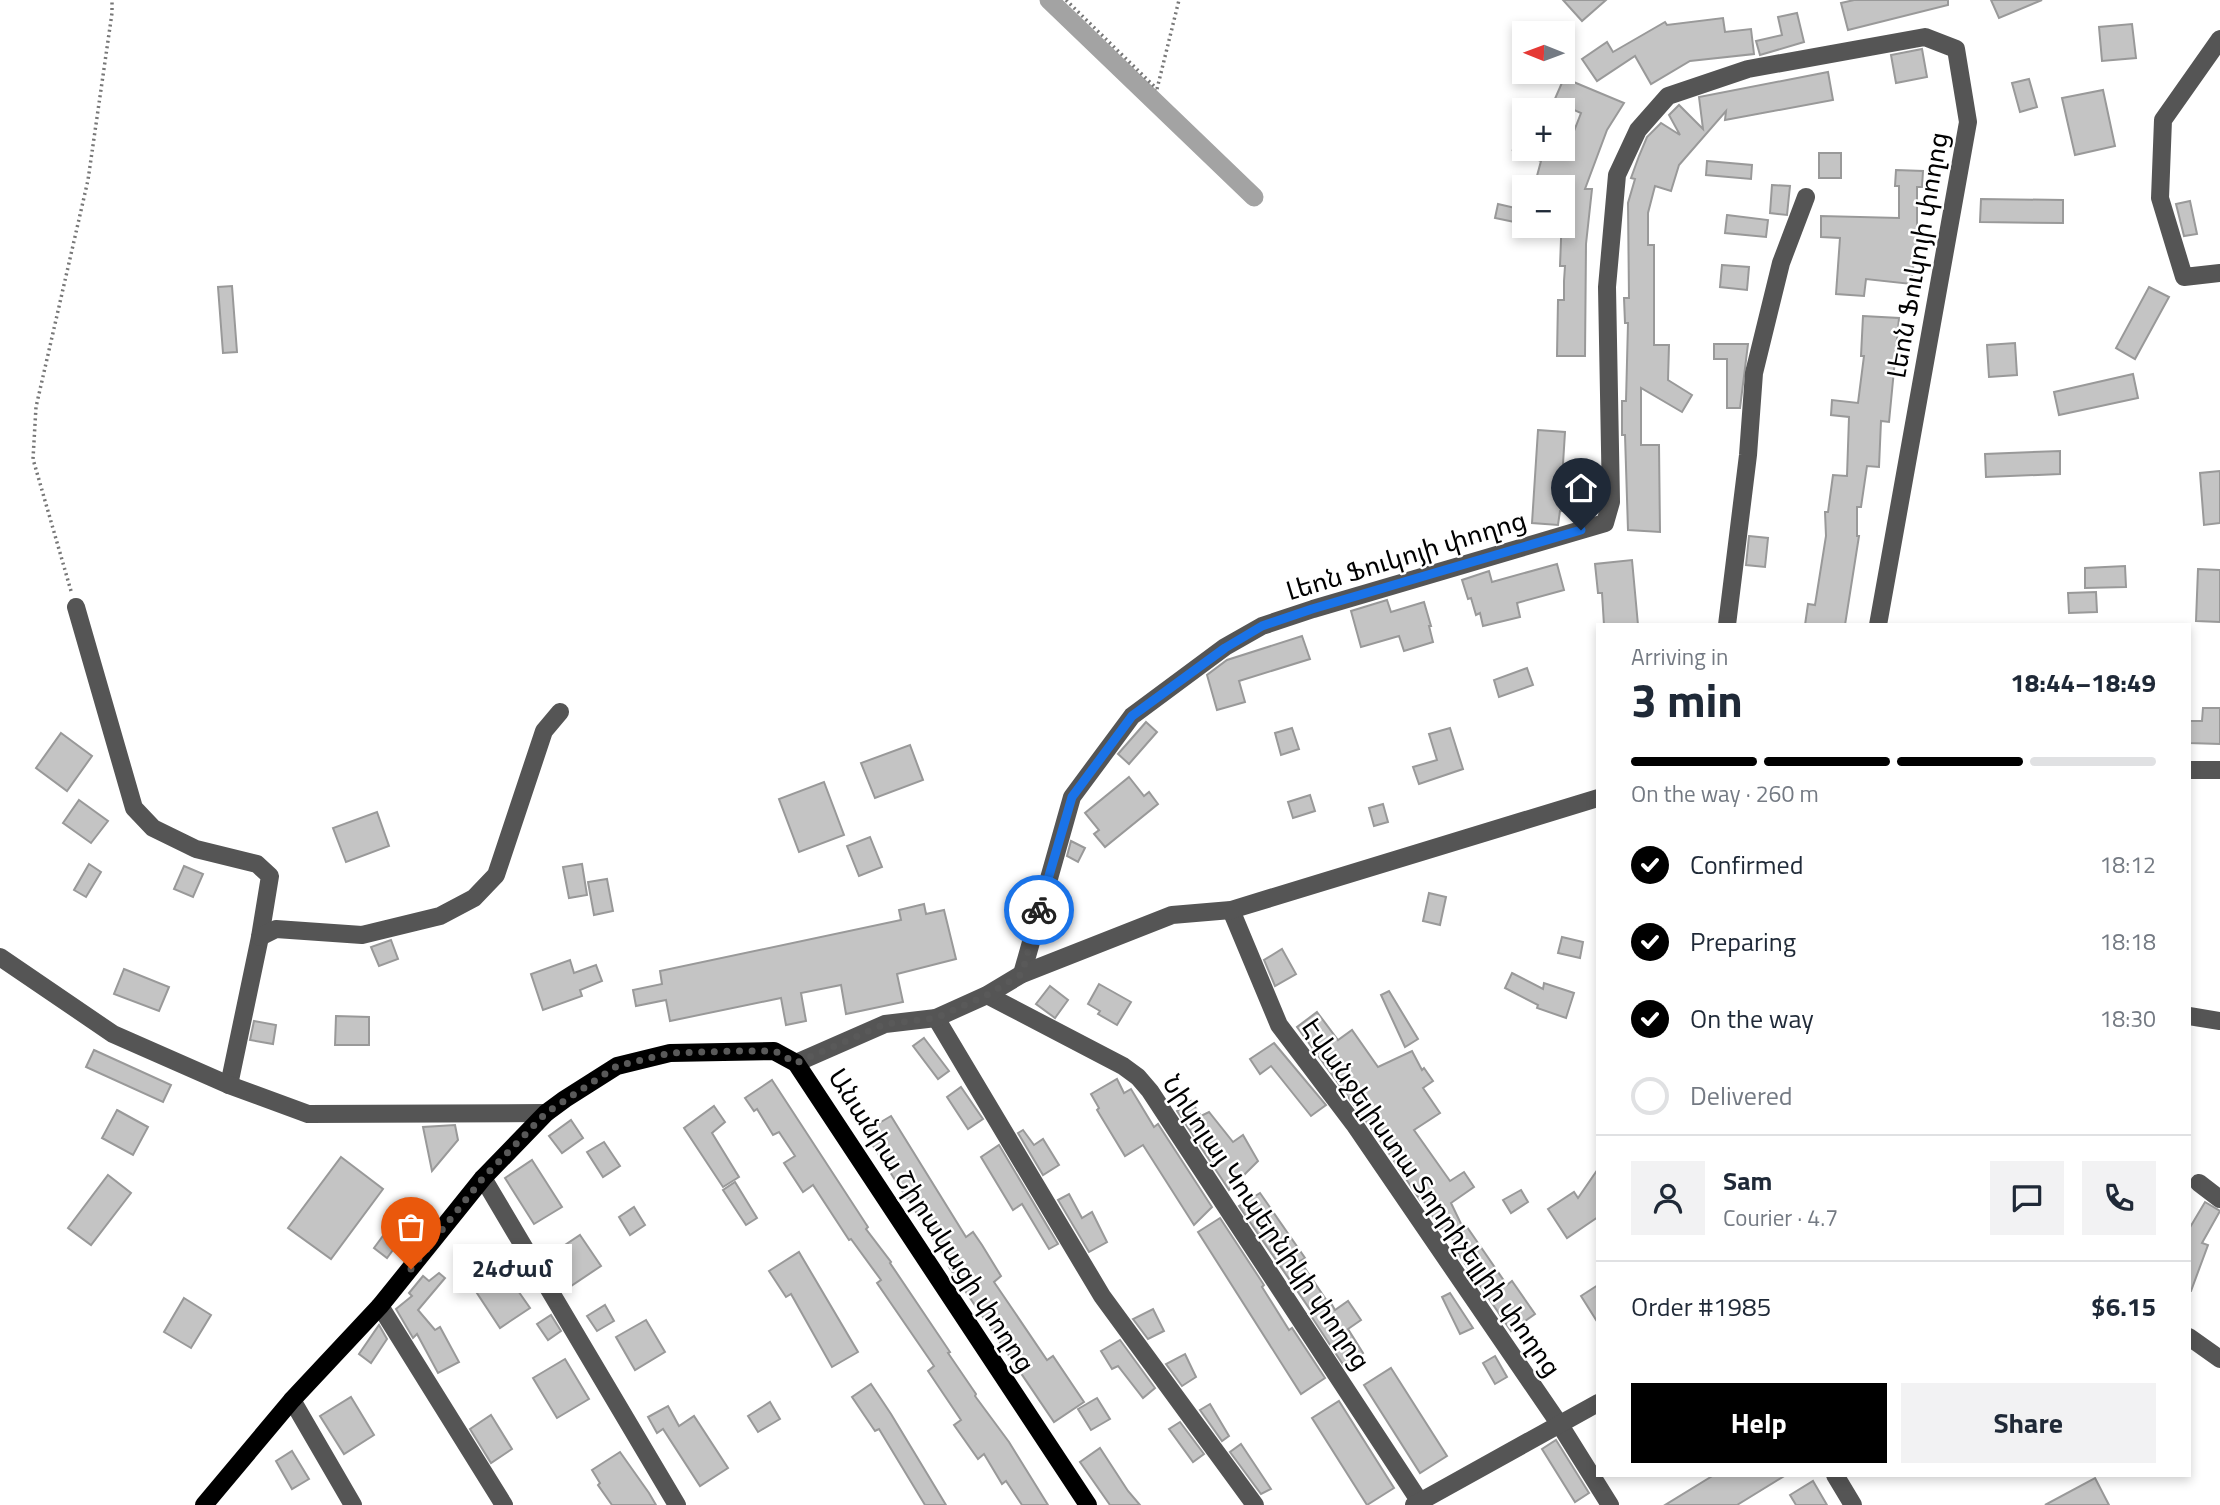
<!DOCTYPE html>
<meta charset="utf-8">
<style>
:root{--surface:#fff;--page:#f2f2f3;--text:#1f2937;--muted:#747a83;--line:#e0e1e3;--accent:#000}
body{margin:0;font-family:"Titillium Web","Noto Sans Armenian",sans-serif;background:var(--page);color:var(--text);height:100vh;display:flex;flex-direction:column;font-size:26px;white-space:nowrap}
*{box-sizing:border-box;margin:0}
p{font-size:23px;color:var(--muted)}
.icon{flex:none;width:38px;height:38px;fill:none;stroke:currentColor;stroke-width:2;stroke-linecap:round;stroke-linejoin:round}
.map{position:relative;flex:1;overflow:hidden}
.details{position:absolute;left:1596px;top:623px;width:595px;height:854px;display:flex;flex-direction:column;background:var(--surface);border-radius:0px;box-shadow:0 4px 10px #0003}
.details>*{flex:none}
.needle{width:46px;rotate:271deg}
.tools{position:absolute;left:1512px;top:21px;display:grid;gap:14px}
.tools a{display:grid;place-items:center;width:63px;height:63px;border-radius:0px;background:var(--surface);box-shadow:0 4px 10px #0003;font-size:35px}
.pin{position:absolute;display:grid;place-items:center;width:60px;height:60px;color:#fff;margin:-72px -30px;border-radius:50% 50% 50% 0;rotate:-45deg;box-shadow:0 0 7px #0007}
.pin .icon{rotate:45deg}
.courier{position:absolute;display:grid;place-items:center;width:70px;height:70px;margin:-35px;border:5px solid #1a73e8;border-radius:50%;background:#fff;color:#222;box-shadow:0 2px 9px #0007}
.bubble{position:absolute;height:49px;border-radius:0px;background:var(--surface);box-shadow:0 4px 10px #0003;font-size:23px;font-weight:700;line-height:49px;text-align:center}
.overview em{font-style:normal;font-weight:700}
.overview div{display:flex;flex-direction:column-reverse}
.overview{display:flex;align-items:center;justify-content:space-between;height:119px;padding:0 35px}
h1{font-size:46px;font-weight:700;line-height:52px}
.bar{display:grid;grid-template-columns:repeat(4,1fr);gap:10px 7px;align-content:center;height:84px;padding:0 35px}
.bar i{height:9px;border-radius:5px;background:var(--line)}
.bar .current{background:var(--accent)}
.bar p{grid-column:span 4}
.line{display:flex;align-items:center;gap:18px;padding:0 35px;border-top:2px solid var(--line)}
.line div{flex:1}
.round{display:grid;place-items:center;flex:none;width:74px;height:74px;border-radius:0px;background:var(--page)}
ol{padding:0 35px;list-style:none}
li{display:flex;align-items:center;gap:21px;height:77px}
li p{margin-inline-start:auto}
li .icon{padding:7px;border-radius:50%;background:var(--accent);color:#fff;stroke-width:4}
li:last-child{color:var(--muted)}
li i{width:38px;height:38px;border:4px solid var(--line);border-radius:50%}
.button{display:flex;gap:14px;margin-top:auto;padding:14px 35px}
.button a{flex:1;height:80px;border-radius:0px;background:var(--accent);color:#fff;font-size:28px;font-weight:700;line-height:80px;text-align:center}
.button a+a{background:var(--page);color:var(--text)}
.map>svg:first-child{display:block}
</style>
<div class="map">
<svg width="2220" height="1505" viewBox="0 0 2220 1505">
<rect width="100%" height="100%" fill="#fff"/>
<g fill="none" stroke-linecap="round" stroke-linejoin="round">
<polyline stroke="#a3a3a3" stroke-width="19" points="1049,0 1254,197"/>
</g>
<g fill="#c4c4c4" stroke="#999" stroke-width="2">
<polygon points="1563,0 1606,0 1582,21"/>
<polygon points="1854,0 1948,0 1948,5 1848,30 1841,3"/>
<polygon points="1991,0 2042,0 1999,18"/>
<polygon points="1797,13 1804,42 1760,55 1756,41 1782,35 1778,17"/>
<polygon points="1723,18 1725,32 1751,29 1754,54 1690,61 1651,84 1635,56 1597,81 1582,59 1607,42 1613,52 1665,22 1667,25"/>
<polygon points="2132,24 2136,58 2102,61 2099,27"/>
<polygon points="1922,49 1927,77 1896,83 1891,55"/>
<polygon points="1828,72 1833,100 1725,120 1726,111 1679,165 1671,191 1655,186 1648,213 1648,245 1654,245 1654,345 1669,345 1668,380 1692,395 1682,412 1641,388 1641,445 1659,445 1660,532 1628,530 1625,435 1622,435 1622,401 1626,401 1628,323 1625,323 1624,298 1629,298 1628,203 1635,179 1631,178 1639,156 1647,137 1661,123 1680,135 1669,115 1679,105 1703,129 1699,97"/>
<polygon points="1564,78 1624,103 1607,130 1585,189 1592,189 1586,244 1585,356 1557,356 1558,300 1564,300 1564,281 1565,266 1560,266 1563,187 1534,187 1541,161 1512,150 1567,149 1581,113 1554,101"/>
<polygon points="2029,79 2037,107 2020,112 2012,83"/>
<polygon points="2103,90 2115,146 2075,155 2062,98"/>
<rect x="1819" y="153" width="22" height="25"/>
<polygon points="1707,161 1752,165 1751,179 1706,175"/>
<polygon points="1896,170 1923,171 1922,187 1917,187 1917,237 1911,284 1866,279 1864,296 1836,294 1840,238 1821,237 1821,216 1899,218 1899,186 1895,186"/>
<polygon points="1772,185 1790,186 1787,215 1770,213"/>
<polygon points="1981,199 2063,200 2063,223 1980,222"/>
<polygon points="2190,201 2197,234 2184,236 2176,204"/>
<polygon points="1498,204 1524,210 1524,224 1495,218"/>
<polygon points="1727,215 1768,220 1766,237 1725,233"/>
<polygon points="1722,265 1749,267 1747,290 1720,287"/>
<polygon points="232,286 237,352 223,353 218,287"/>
<polygon points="2149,287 2169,297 2135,359 2116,348"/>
<polygon points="1863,316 1899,318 1889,422 1881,421 1879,467 1867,466 1861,507 1857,507 1857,536 1859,536 1845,625 1805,625 1808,604 1815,605 1826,536 1825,512 1828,512 1833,475 1847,476 1849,417 1831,415 1832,400 1858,403 1864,356 1861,356"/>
<polygon points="2015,343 2017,375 1989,377 1987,345"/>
<polygon points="1714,344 1748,344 1740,408 1727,408 1727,359 1714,359"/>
<polygon points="2133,374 2138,398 2059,415 2054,392"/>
<polygon points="1538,430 1565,432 1561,496 1583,496 1584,510 1560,511 1558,525 1532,523"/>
<polygon points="2060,451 2060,474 1986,477 1985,454"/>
<polygon points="2220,471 2220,523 2204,525 2200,473"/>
<polygon points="1749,536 1768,538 1765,567 1746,565"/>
<polygon points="1632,560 1638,625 1604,625 1602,593 1598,593 1595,564"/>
<polygon points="1557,564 1564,590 1517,603 1520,617 1483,626 1480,613 1476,615 1471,598 1468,599 1462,580 1489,571 1492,582"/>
<polygon points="2125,566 2126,587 2085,588 2085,568"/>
<polygon points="2198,569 2220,570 2220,622 2196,621"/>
<polygon points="2096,592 2097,612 2069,613 2068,593"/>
<polygon points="1387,600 1391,612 1424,602 1431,626 1429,626 1433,642 1404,651 1399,636 1361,647 1351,611"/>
<polygon points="1302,636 1310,659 1239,681 1245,702 1217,710 1207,675 1227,660"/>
<polygon points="1527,668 1533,685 1499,697 1494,680"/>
<polygon points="2203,708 2220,708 2220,744 2189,743 2189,721 2202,721"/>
<polygon points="1146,722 1157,732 1129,764 1118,754"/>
<polygon points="1292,728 1299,749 1281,755 1275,733"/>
<polygon points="1450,728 1463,769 1419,784 1413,767 1437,760 1429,734"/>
<polygon points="61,733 92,756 67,791 36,768"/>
<polygon points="910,745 923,780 875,798 861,763"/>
<polygon points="1129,777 1144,796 1149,792 1158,804 1105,847 1094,834 1099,830 1085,813"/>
<polygon points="824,782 844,835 799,852 779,799"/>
<polygon points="1310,795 1315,811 1293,818 1288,802"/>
<polygon points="79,800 108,821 91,843 63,823"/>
<polygon points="1383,804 1388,822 1374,826 1369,808"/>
<polygon points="377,812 389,846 346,862 333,828"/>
<polygon points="870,837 882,867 859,876 847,846"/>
<polygon points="1071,841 1085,848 1078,862 1067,856"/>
<polygon points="89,864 101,872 86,897 74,890"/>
<polygon points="582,864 587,895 569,898 563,867"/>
<polygon points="184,866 203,874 193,897 174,889"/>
<polygon points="607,879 613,911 594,915 588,882"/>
<polygon points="1429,893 1446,897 1440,925 1423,921"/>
<polygon points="924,904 926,914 944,910 956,959 897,974 903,1002 846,1014 841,985 801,993 806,1021 786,1025 781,998 670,1021 666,1000 636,1006 633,990 662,984 660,971 901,920 899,910"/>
<polygon points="1562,937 1583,942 1580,958 1558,953"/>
<polygon points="391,940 398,959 379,966 371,947"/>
<polygon points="1282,949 1296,974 1275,986 1264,960"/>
<polygon points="570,960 574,973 596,965 602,981 580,990 582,996 543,1010 531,974"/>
<polygon points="124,969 169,987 159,1011 114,994"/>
<polygon points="1512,973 1543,989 1544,983 1574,993 1566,1018 1537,1008 1538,1005 1505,988"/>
<polygon points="1099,984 1131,1002 1117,1025 1098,1014 1100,1011 1088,1004"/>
<polygon points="1050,986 1068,1000 1055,1018 1036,1004"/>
<polygon points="1389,991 1418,1039 1405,1047 1381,995"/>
<polygon points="1317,1012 1338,1040 1352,1030 1378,1067 1412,1051 1422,1070 1424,1068 1433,1081 1423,1088 1440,1113 1414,1130 1450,1181 1464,1172 1474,1187 1451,1203 1464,1230 1467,1227 1507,1285 1512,1281 1535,1314 1511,1331 1457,1252 1461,1249 1442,1228 1440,1229 1422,1198 1420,1200 1384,1146 1297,1027"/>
<polygon points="336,1016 369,1017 369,1045 335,1045"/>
<polygon points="254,1021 276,1025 273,1044 250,1040"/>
<polygon points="924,1038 949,1071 938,1079 913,1046"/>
<polygon points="1274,1043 1326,1105 1311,1116 1271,1066 1260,1074 1250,1059"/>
<polygon points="94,1050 171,1085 163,1102 86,1067"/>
<polygon points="1117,1079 1124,1093 1131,1089 1154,1127 1158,1124 1212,1207 1194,1225 1143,1145 1125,1156 1097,1110 1099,1108 1091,1094"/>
<polygon points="772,1080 868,1227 866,1229 891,1262 890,1263 950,1352 948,1353 976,1394 975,1396 1009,1442 1048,1505 1022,1505 1006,1481 1002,1484 984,1454 978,1459 954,1425 961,1420 928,1371 934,1366 877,1283 881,1280 851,1239 849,1240 813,1185 803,1192 784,1163 795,1156 779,1132 773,1135 757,1109 754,1111 745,1098"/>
<polygon points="961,1087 983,1119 968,1129 947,1097"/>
<polygon points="1191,1101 1201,1116 1209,1112 1233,1142 1243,1135 1258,1161 1229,1190 1177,1111"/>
<polygon points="714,1106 725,1122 712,1133 739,1177 723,1187 684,1128"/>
<polygon points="117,1110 148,1127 133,1155 102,1138"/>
<polygon points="891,1116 966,1237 973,1232 982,1245 1001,1276 994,1282 1047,1360 1053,1356 1084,1402 1054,1422 949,1267 951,1266 864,1132"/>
<polygon points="571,1120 583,1138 562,1153 549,1136"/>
<polygon points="455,1125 458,1140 432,1171 423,1127"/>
<polygon points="1023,1130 1034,1145 1043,1139 1059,1165 1043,1175 1018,1133"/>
<polygon points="604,1142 620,1166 603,1177 587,1152"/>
<polygon points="999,1145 1058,1244 1049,1249 1022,1204 1013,1210 981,1157"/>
<polygon points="341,1157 383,1189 331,1259 288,1228"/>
<polygon points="532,1160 562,1207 534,1224 505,1178"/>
<polygon points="1598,1169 1598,1217 1567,1238 1548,1209 1574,1192 1578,1198"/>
<polygon points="108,1175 131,1193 91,1245 68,1228"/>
<polygon points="735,1182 757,1218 746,1225 723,1190"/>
<polygon points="1521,1190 1528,1202 1511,1213 1503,1200"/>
<polygon points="1260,1193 1305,1258 1300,1261 1329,1304 1331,1303 1335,1310 1348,1301 1361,1320 1348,1329 1363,1353 1344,1366 1311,1316 1313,1314 1239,1206"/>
<polygon points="1069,1194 1082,1218 1092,1212 1107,1242 1089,1252 1058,1200"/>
<polygon points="2205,1202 2220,1211 2202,1243 2208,1245 2191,1291 2189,1291 2189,1229"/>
<polygon points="634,1207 645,1225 630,1235 619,1217"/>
<polygon points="1220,1218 1264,1285 1262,1287 1289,1330 1292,1328 1325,1378 1301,1394 1198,1232"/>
<polygon points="391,1225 404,1235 387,1258 374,1248"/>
<polygon points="580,1235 601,1266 571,1286 550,1255"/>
<polygon points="799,1252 858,1352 832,1367 791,1294 786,1297 769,1271"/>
<polygon points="500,1265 530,1308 500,1328 471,1284"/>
<polygon points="439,1273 445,1278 418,1310 435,1330 440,1327 459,1362 438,1373 417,1334 413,1338 396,1309 412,1296 409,1293 423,1276 429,1281"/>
<polygon points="1598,1285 1598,1323 1581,1296"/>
<polygon points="1450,1293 1473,1328 1460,1334 1442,1297"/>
<polygon points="184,1298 211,1315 191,1348 164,1332"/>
<polygon points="605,1305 614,1321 597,1331 587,1316"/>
<polygon points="1153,1309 1164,1331 1148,1339 1133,1319"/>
<polygon points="551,1315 561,1331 548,1340 537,1324"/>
<polygon points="646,1320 665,1352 635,1370 616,1337"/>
<polygon points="379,1325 387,1339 371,1363 359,1354"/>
<polygon points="1120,1340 1155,1388 1143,1398 1118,1366 1112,1369 1101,1351"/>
<polygon points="1185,1354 1196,1377 1182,1386 1166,1364"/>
<polygon points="1495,1356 1507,1377 1495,1384 1483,1363"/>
<polygon points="565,1359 589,1399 557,1418 533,1378"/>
<polygon points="1391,1368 1447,1456 1420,1473 1364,1385"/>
<polygon points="871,1384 891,1414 946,1505 925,1505 879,1429 875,1431 852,1397"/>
<polygon points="351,1397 374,1435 344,1454 320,1416"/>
<polygon points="1097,1398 1110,1419 1091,1430 1078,1409"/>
<polygon points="1339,1401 1394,1488 1367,1505 1312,1418"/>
<polygon points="770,1402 780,1419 758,1432 748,1416"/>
<polygon points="1210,1404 1229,1436 1222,1441 1200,1410"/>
<polygon points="668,1406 679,1426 694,1416 728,1468 700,1486 663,1429 657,1433 648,1417"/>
<polygon points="491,1415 512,1449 491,1463 470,1429"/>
<polygon points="1180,1422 1204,1454 1193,1462 1169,1429"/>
<polygon points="1556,1440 1589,1493 1575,1502 1542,1449"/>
<polygon points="1241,1444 1271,1489 1261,1494 1230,1452"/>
<polygon points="1100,1448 1128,1491 1140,1505 1110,1505 1089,1475 1080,1462"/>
<polygon points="292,1451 309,1479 292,1489 276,1461"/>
<polygon points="620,1452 649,1493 656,1505 612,1505 598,1485 600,1483 592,1470"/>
<polygon points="1714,1475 1786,1475 1737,1505 1665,1505"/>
<polygon points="2095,1478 2109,1505 2045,1505"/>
<polygon points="1813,1481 1827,1505 1796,1505 1790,1495"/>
</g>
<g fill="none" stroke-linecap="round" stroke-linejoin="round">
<g stroke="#777" stroke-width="3.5" stroke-dasharray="2 3.5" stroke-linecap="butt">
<polyline points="1066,0 1157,89"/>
<polyline points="1157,89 1179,0"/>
<polyline points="71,591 33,459 36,407 88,180 112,13 112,0"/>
</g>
<g stroke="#555" stroke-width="18">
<polyline points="2220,39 2163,120 2160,198 2184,277 2220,273"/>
<polyline points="76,607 134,808 153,828 196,849 257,864 270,876 260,937 229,1085"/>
<polyline points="1727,625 1748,455 1754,373 1781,263 1806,197"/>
<polyline points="2189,770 2220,770"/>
<polyline points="1231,910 1279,1025 1354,1124 1560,1425 1610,1505"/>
<polyline points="260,937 276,929 362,935 440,916 474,898 496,875 544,731 560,712"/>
<polyline points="0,957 113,1034 229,1085 308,1114 546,1113"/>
<polyline points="1022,974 1072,797 1132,716 1225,647 1262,626 1313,609 1605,523 1611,502 1607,287 1617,175 1638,130 1668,96 1748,69 1925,37 1956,49 1968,122 1878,625"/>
<polyline points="987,995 1123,1066 1138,1077 1150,1091 1422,1505"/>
<polyline points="2189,1016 2220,1021"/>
<polyline points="936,1018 1102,1296 1255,1505"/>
<polyline points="796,1063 885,1024 936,1018 987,995 1022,974 1172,915 1231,910 1598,798"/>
<polyline points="483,1178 677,1505"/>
<polyline points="2199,1183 2220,1199"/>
<polyline points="380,1306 504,1505"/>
<polyline points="2189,1337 2220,1359"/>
<polyline points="292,1400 353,1505"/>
<polyline points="1835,1475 1853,1505"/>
<polyline points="1414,1505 1598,1403"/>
</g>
<polyline stroke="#000" stroke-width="18" points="204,1505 292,1400 380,1306 483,1178 546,1113 565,1099 617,1066 670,1053 774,1051 796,1063 1088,1505"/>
</g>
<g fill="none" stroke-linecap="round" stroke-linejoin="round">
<polyline stroke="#595959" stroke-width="7" stroke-dasharray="0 12.6" points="411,1269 483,1178 546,1113 617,1066 670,1053 740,1051 775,1051 796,1063 885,1024 936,1018 987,995 1022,974 1039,910"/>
<polyline stroke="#1a73e8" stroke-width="9" points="1039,910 1072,797 1132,716 1225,648 1262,626 1312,609 1581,530"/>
</g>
<g text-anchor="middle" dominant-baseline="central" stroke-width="5" stroke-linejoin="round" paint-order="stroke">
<g font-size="26" fill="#000" stroke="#fff">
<text transform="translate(1917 255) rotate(-80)">Լեոն Ֆուկոյի փողոց</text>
<text transform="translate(1406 555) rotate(-17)">Լեոն Ֆուկոյի փողոց</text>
<text transform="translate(1432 1197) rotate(55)">Էվանջելիստա Տորրիչելլիի փողոց</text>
<text transform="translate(932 1220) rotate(57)">Անանիա Շիրակացի փողոց</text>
<text transform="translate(1267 1222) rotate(56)">Նիկոլայ Կոպերնիկի փողոց</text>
</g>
</g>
</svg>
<div class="tools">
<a><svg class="needle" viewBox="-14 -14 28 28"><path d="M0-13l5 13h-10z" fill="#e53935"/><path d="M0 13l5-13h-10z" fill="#747a83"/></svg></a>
<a>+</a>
<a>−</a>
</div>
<div class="pin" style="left:411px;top:1269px;background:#ea580c"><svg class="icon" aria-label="bag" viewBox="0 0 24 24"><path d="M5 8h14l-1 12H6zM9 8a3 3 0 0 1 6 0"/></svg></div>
<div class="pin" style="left:1581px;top:530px;background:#1f2937"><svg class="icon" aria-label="home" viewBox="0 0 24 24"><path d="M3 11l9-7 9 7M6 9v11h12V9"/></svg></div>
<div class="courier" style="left:1039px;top:910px"><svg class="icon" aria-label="bike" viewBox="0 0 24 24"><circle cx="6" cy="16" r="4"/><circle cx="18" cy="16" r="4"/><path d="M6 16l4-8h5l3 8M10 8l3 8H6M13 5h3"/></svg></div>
<div class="bubble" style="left:453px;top:1244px;width:119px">24Ժամ</div>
<section class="details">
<div class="overview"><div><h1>3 min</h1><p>Arriving in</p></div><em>18:44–18:49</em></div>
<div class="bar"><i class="current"></i><i class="current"></i><i class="current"></i><i></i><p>On the way · 260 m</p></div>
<ol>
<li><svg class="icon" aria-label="check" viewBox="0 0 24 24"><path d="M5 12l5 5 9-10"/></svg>Confirmed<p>18:12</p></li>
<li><svg class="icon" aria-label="check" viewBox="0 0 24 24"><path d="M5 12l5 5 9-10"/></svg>Preparing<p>18:18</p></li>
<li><svg class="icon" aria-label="check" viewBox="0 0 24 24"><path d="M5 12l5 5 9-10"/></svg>On the way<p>18:30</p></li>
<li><i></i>Delivered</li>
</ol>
<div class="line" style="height:126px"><a class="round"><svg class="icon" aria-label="person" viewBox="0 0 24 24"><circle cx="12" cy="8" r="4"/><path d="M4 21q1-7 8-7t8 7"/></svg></a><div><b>Sam</b><p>Courier · 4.7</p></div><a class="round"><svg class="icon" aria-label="chat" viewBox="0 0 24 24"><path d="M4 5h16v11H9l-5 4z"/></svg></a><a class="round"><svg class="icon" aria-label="phone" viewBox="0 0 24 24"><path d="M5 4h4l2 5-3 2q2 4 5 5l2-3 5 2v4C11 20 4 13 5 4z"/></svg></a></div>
<div class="line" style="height:91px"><div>Order #1985</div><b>$6.15</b></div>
<div class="button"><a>Help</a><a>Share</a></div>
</section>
</div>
